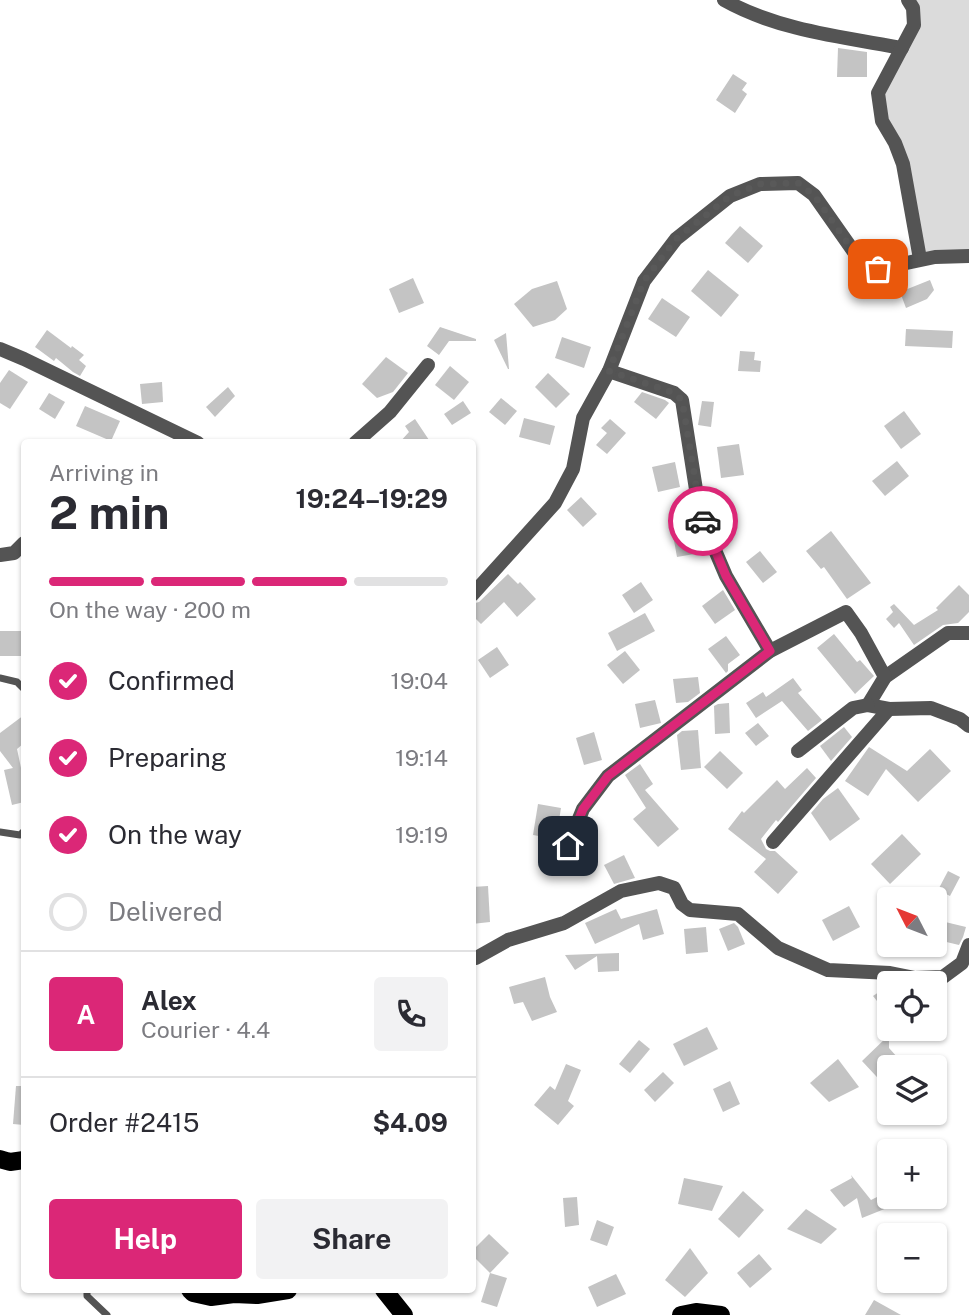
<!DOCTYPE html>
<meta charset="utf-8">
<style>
:root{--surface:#fff;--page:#f2f2f3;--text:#2b2b33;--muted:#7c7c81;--line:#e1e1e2;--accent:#db2777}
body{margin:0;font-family:"Public Sans",sans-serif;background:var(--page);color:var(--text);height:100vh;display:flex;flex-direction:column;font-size:26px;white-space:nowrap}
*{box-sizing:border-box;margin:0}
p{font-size:23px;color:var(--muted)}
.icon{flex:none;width:38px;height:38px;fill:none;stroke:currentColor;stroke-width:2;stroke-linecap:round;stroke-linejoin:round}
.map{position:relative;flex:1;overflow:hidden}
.sheet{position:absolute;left:21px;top:439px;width:455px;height:854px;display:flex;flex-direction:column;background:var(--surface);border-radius:7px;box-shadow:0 2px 5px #0004}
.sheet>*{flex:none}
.needle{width:46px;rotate:312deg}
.tools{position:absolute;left:877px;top:887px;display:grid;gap:14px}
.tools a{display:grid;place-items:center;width:70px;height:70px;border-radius:7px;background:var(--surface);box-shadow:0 2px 5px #0004;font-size:35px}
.pin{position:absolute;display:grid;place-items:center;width:60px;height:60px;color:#fff;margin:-30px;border-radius:14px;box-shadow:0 4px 10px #0006}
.courier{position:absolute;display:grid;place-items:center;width:70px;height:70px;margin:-35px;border:5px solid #db2777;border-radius:50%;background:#fff;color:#222;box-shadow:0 2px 9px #0007}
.head em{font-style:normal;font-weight:700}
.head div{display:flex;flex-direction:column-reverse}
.head{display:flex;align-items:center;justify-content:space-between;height:119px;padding:0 28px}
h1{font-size:46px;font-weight:700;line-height:52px}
.bar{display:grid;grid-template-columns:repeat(4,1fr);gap:10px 7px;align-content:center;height:84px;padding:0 28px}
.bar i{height:9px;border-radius:5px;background:var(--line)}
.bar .current{background:var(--accent)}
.bar p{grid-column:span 4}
.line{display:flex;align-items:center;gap:18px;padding:0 28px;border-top:2px solid var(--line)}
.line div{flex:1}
.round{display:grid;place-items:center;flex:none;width:74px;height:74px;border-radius:7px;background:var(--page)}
ol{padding:0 28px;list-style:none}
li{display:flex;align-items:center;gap:21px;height:77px}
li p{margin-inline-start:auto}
li .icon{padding:7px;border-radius:50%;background:var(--accent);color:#fff;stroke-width:4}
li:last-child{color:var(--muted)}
li i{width:38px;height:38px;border:4px solid var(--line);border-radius:50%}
.primary-button{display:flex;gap:14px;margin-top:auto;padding:14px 28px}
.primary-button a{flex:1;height:80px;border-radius:7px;background:var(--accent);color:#fff;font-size:28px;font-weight:700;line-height:80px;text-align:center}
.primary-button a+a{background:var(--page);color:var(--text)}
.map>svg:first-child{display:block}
</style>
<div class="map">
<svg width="969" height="1315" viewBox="0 0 969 1315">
<rect width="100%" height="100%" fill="#fff"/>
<polygon fill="#dbdbdb" points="908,0 969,0 969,256 920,259 878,93 914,25"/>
<g fill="#c4c4c4">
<polygon points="838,48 867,52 867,77 837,77"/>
<polygon points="733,74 747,83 742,90 747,94 735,113 716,100"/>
<polygon points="740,226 763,246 748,263 725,243"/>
<polygon points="708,270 739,295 721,317 691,291"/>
<polygon points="413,278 424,303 399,313 389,289"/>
<polygon points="930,280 934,290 927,299 906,308 900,292"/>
<polygon points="557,281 567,309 555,320 533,327 514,304 532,289"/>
<polygon points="662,298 690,317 676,337 648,319"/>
<polygon points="440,327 476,339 476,341 449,341 439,355 427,346"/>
<polygon points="906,329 953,331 952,348 905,346"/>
<polygon points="47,330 71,348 72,346 84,355 79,360 86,366 80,376 73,372 56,358 54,361 35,347"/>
<polygon points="506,333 509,369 508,369 494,340"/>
<polygon points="562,337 591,347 584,368 555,358"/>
<polygon points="740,351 755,352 754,360 761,361 760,372 738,371"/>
<polygon points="386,357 408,373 393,392 377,398 362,384"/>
<polygon points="450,366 469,382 454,400 435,385"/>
<polygon points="9,370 28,382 10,409 0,403 0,383"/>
<polygon points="548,373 570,394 556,408 535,387"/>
<polygon points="162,382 163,402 142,404 140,384"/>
<polygon points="228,387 235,396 215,417 206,407"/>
<polygon points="642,392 665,400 669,403 656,419 634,402"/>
<polygon points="49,393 65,402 55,419 39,409"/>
<polygon points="501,398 517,411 505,425 489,412"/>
<polygon points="463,401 471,413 452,425 444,414"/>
<polygon points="702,401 714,402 711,427 698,425"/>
<polygon points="85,406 120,421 111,441 76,426"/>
<polygon points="904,411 921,434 901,449 884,426"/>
<polygon points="524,418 555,426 550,445 519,437"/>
<polygon points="415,419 431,443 399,443 409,432 405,426"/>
<polygon points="610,419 626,433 607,454 596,445 607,433 601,428"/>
<polygon points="739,444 744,475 721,478 717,447"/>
<polygon points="897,461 909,476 885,496 872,481"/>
<polygon points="675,462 680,487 658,492 652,467"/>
<polygon points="581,497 597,514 583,527 567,510"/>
<polygon points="831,531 871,583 847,599 824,567 821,569 806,551"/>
<polygon points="697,532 700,553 677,557 673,535"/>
<polygon points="760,551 777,572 763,583 746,562"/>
<polygon points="508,574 518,584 520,582 536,599 517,617 504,602 481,624 472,615 472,604 479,602"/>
<polygon points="641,582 653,600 634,613 622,595"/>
<polygon points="959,585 969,595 969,612 958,623 943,625 914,645 899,623 894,628 886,619 893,612 890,607 894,604 914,625 938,610 936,608"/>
<polygon points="723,590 735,610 715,624 702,606"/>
<polygon points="645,613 655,631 617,651 608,633"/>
<rect x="0" y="631" width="24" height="25"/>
<polygon points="834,634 857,662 860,660 874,676 855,694 817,648"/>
<polygon points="726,636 740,655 728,664 728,671 726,673 708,649"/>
<polygon points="497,647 509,665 490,678 478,660"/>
<polygon points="625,651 640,670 623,684 607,665"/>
<polygon points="698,677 700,693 688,702 676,703 673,679"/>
<polygon points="793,678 802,690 798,693 822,720 808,731 782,701 756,718 746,703 763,692 766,697"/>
<polygon points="655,700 661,723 640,728 635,704"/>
<polygon points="729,703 730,733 715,734 714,706 718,704"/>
<polygon points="24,715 24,743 17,749 24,782 24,802 12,805 4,770 13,768 0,751 0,733"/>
<polygon points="758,723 769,736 756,746 745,733"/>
<polygon points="844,727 852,737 831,761 820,746"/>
<polygon points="698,730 701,768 681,770 677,735 682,731"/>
<polygon points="594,732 602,760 584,765 576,738"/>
<polygon points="869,747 907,771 930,749 951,771 918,802 886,769 868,796 845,781"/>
<polygon points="720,751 743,773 727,789 704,767"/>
<polygon points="640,764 653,784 645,790 679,829 658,847 633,819 646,808 625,775"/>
<polygon points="807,768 816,778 778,822 776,820 761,839 766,849 770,851 775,851 798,872 778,894 754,872 766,859 728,829 742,811 744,813 777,780 785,789"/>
<polygon points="838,788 860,819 830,841 811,813 823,799"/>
<polygon points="538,804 561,808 556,839 533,835"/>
<polygon points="902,834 921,854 890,884 871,864"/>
<polygon points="624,855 635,878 614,884 604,865"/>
<polygon points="948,871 960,877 950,896 938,890"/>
<polygon points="488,886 490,922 472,924 472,887"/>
<polygon points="849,906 860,927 833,941 822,920"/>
<polygon points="616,909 621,919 657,909 664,934 643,940 639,924 595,944 585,923"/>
<polygon points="937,920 966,927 963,937 959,945 934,939"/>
<polygon points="734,923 738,927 745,944 728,951 719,929"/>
<polygon points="706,927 708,952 686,954 684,929"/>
<polygon points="619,953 619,971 598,972 597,956 575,970 565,955"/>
<polygon points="545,977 550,997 557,1012 532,1021 523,1002 514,1004 509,987"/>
<polygon points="889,985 889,1016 873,996"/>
<polygon points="707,1027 718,1049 684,1066 673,1044"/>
<polygon points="889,1035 889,1048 907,1068 889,1068 889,1090 862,1061"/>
<polygon points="639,1040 650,1049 630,1073 619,1064"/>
<polygon points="838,1059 859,1087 829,1102 810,1083"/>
<polygon points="566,1064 581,1070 568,1101 574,1106 558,1125 534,1105 550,1086 555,1090"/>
<polygon points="663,1072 674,1083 655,1102 644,1090"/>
<polygon points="730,1081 740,1104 723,1112 713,1089"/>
<polygon points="16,1086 24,1086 24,1125 13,1124"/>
<polygon points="851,1175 871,1200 879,1196 887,1208 862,1218 857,1198 844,1207 830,1190 852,1178"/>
<polygon points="684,1178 723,1186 712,1211 678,1204"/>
<polygon points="743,1191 764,1210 739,1238 718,1219"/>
<polygon points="577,1197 579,1225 565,1227 563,1198"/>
<polygon points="806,1209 837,1229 821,1244 787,1229"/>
<polygon points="597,1220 614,1227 607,1246 590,1240"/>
<polygon points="489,1234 509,1253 490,1273 472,1255 472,1251"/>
<polygon points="690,1248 708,1273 685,1297 665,1280"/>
<polygon points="759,1254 772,1269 750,1288 737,1273"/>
<polygon points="490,1273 507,1278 497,1307 481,1302"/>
<polygon points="616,1274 626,1294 597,1307 588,1287"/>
<polygon points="874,1300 901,1315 865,1315"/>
</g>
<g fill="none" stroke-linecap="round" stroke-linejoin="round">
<g stroke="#545454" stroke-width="7">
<polyline points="0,678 17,682 24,689"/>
<polyline points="0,832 20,835 24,831"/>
<polyline points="87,1290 87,1296 107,1315"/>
</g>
<g stroke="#545454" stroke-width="14">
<path d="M 724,0 C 777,30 842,37 902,48"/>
<polyline points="908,0 913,8 914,25 878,93 882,121 895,143 903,164 920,259"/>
<polyline points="0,349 24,359 198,443"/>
<polyline points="609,371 674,393 682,400 700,515 726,576 770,651"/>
<polyline points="355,443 390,412 428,365"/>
<polyline points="0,555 14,553 24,543"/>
<polyline points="472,595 555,503 573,469 583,418 609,371 644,281 676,239 730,196 760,184 798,183 814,195 861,262 878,269 935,257 969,256"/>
<polyline points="969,633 948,633 885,677 868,705 889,709 931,708 960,719 969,726"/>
<polyline points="798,751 853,708 868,705"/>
<polyline points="773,842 889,709"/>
<polyline points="568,846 583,809 608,776 770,651 846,612 861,633 885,677"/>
<polyline points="476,958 508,940 564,923 621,891 659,883 674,888 682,904 690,910 738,914 778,948 828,970 890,973 915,978 943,977 962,963 969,945"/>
</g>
<g stroke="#000" stroke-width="18">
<polyline points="0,1159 10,1162 24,1160"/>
<polyline points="190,1290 193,1293 211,1297 234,1294 257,1295 288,1290"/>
<polyline points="384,1290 404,1315"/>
<polyline points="681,1315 696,1312 721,1315"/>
</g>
</g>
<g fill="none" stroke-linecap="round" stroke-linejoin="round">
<polyline stroke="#595959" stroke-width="7" stroke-dasharray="0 12.6" points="703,521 701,515 682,400 674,393 609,371 644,281 676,239 730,196 760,184 798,183 814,195 861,262 878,269"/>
<polyline stroke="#db2777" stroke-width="9" points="568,846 583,809 608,776 770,651 726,576 703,521"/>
</g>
</svg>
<div class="tools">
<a><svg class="needle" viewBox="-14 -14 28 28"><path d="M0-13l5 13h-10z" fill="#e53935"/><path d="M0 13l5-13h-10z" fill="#7c7c81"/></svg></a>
<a><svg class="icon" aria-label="locate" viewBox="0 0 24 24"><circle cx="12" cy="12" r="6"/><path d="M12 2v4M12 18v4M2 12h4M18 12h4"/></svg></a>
<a><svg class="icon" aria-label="layers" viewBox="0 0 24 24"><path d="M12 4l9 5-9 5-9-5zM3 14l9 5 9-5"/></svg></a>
<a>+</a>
<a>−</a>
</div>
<div class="pin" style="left:878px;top:269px;background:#ea580c"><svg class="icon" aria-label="bag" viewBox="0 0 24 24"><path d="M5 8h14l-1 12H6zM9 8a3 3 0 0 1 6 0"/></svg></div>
<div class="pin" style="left:568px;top:846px;background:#1f2937"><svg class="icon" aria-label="home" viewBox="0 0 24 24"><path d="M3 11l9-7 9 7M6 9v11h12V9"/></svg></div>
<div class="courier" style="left:703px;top:521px"><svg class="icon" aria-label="car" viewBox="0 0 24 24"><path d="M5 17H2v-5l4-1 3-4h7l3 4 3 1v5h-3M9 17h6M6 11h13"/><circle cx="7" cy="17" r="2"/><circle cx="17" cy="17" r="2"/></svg></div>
<section class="sheet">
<div class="head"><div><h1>2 min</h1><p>Arriving in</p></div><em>19:24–19:29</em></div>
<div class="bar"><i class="current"></i><i class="current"></i><i class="current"></i><i></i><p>On the way · 200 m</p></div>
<ol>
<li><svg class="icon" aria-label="check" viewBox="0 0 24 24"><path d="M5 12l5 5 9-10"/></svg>Confirmed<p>19:04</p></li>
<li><svg class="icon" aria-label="check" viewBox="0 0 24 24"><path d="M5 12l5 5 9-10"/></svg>Preparing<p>19:14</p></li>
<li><svg class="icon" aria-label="check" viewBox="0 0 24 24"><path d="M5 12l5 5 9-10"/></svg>On the way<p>19:19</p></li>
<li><i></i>Delivered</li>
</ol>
<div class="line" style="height:126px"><b class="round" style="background:var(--accent);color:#fff">A</b><div><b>Alex</b><p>Courier · 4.4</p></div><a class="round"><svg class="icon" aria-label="phone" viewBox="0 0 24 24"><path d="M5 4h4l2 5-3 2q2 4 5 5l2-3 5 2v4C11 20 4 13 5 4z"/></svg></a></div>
<div class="line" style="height:91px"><div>Order #2415</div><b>$4.09</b></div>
<div class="primary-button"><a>Help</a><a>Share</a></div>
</section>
</div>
